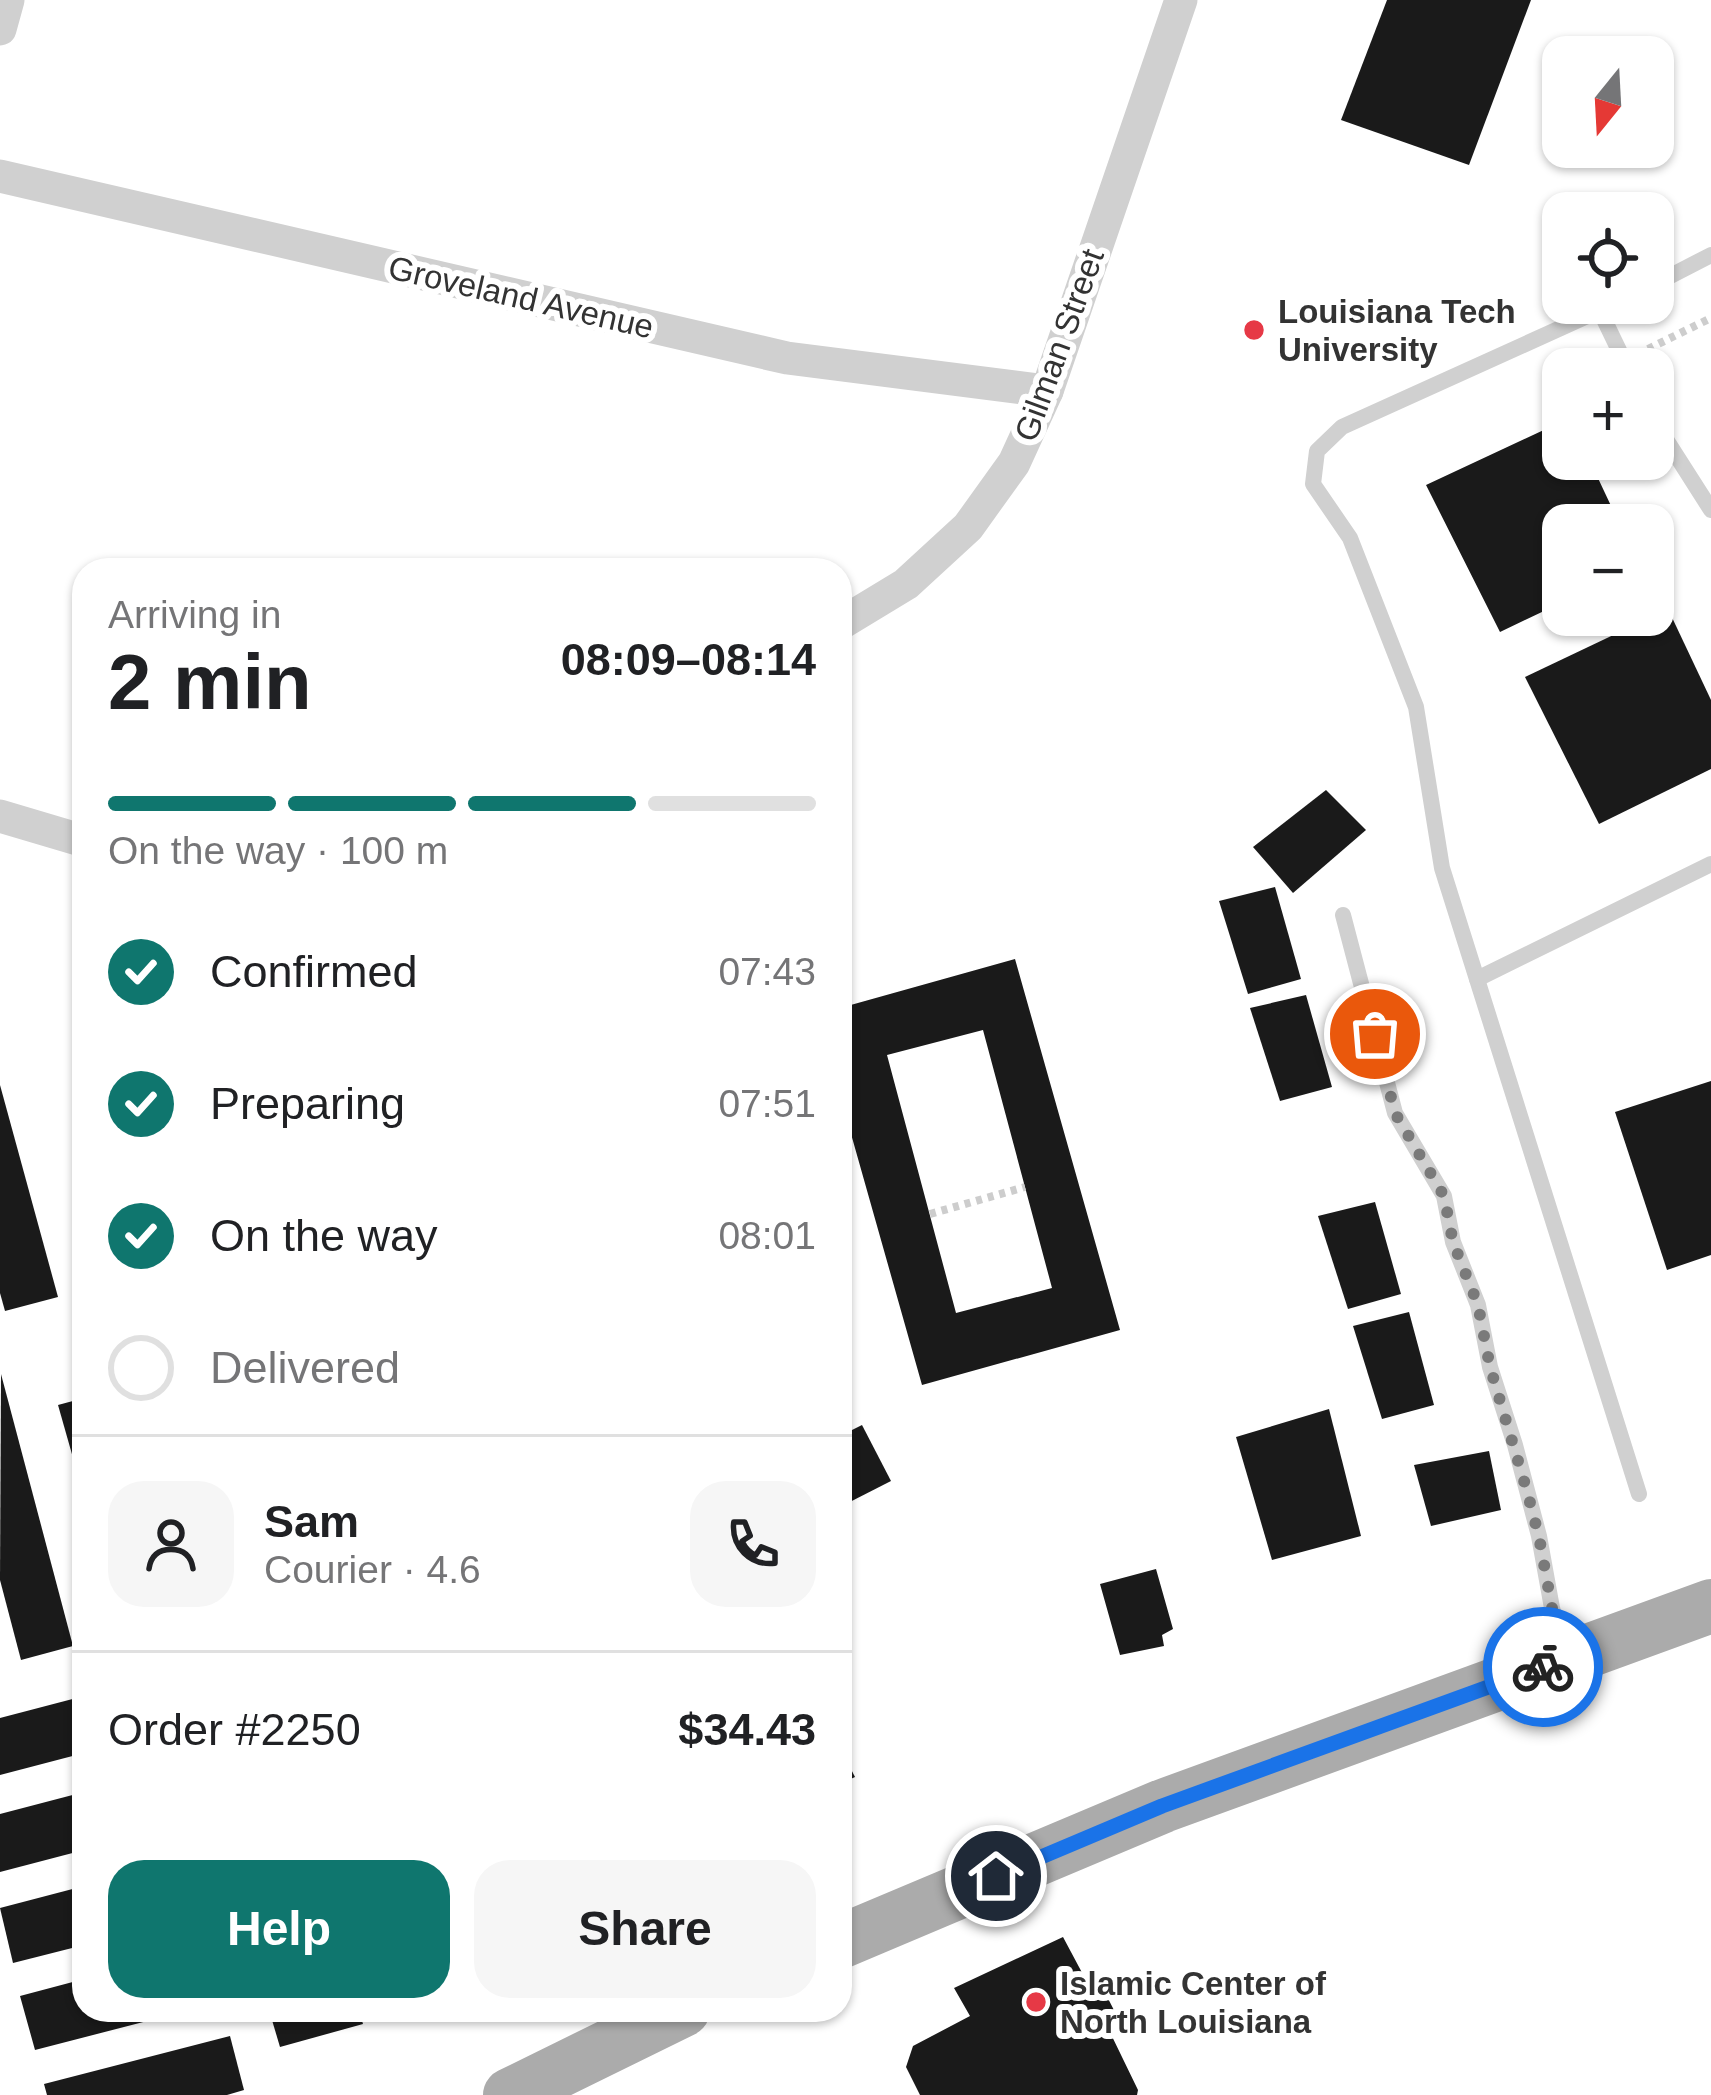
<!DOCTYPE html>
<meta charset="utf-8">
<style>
:root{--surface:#fff;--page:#f6f6f6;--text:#202124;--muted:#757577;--line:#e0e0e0;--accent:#0f766e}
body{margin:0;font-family:Helvetica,sans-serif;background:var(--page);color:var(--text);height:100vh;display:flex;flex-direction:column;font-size:45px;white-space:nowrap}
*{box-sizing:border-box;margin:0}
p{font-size:39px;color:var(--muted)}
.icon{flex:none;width:66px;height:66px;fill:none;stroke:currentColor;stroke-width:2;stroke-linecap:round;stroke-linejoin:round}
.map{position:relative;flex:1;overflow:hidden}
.panel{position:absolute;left:72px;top:558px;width:780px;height:1464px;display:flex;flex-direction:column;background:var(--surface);border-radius:36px;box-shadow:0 3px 9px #0004}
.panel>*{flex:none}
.needle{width:78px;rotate:198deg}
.tools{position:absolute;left:1542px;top:36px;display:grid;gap:24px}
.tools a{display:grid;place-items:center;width:132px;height:132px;border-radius:24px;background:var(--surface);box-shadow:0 3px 9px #0004;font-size:60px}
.pin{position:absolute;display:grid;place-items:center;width:102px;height:102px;color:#fff;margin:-51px;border:6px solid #fff;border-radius:50%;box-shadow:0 3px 12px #0007}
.courier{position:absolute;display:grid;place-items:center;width:120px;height:120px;margin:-60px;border:9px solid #1a73e8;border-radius:50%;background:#fff;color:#222;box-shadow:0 3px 15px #0007}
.headline em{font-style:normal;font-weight:600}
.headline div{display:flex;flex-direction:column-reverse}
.headline{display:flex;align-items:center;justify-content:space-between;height:204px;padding:0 36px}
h1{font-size:78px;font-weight:600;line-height:90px}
.bar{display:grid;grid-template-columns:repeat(4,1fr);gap:18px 12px;align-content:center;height:144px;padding:0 36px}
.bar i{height:15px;border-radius:9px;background:var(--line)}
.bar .current{background:var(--accent)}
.bar p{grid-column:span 4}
.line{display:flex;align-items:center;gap:30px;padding:0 36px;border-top:3px solid var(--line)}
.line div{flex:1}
.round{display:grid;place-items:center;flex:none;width:126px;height:126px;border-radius:36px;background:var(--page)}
ol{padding:0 36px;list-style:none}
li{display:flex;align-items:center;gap:36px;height:132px}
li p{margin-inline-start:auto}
li .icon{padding:12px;border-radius:50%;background:var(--accent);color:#fff;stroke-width:4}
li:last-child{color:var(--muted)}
li i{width:66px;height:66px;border:6px solid var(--line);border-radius:50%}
.action{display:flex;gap:24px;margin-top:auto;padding:24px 36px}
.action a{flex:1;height:138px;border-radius:36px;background:var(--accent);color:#fff;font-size:48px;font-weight:600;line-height:138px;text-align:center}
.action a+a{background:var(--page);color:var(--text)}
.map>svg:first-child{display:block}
</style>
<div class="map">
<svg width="1711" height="2095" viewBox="0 0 1711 2095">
<rect width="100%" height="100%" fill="#fff"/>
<g fill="#1a1a1a" fill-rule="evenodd">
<polygon points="1387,0 1531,0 1469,165 1341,120"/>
<polygon points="1563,421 1563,459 1589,459 1620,525 1563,525 1563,602 1500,632 1426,485"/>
<polygon points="1668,609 1711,700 1711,769 1599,824 1525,677"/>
<polygon points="1326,790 1366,830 1293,893 1253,847"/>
<polygon points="1275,887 1301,979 1248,994 1219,901"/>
<path d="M 1015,959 L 1120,1330 L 922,1385 L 840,1095 L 840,1008 ZM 983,1030 L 1052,1288 L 956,1313 L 887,1055 Z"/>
<polygon points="1306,995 1332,1087 1280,1101 1250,1008"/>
<polygon points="1711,1081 1711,1255 1667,1270 1615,1112"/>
<polygon points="0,1085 58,1297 5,1311 0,1293"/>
<polygon points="1375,1202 1401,1294 1348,1309 1318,1216"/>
<polygon points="1409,1312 1434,1405 1382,1419 1353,1326"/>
<polygon points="1,1374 73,1646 21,1660 0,1580"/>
<polygon points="84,1398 84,1493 83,1493 58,1405"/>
<polygon points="1329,1409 1361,1536 1272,1560 1236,1437"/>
<polygon points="862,1425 891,1481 840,1507 840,1436"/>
<polygon points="1489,1451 1501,1510 1431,1526 1414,1465"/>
<polygon points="1156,1569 1173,1629 1162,1635 1164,1646 1120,1655 1100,1584"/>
<polygon points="84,1696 84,1753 0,1775 0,1718"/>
<polygon points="840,1748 855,1777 840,1784"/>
<polygon points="84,1792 84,1850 0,1872 0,1814"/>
<polygon points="84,1886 84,1945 13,1963 0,1908"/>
<polygon points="1063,1937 1087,1982 1097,1977 1118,2018 1106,2024 1138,2090 1137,2095 920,2095 906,2067 913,2046 970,2016 954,1988"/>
<polygon points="84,1979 84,2010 182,2012 35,2050 20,1996"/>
<polygon points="269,2010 359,2010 363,2024 280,2047"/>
<polygon points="230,2036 244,2090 227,2095 47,2095 44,2084"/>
</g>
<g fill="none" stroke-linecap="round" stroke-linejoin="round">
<g stroke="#cdcdcd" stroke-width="8" stroke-dasharray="6 6" stroke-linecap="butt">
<polyline points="1648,349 1711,318"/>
<polyline points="930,1214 1025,1187"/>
</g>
<g stroke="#d0d0d0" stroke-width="16">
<polyline points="1653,285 1711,255"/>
<polyline points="1616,303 1342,427 1317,451 1313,484 1350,538 1416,707 1442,868 1639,1494"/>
<polyline points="1600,311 1628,369"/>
<polyline points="1653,419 1711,510"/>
<polyline points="1343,915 1395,1113 1444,1196 1453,1242 1478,1305 1490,1367 1515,1445 1539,1536 1552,1608 1565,1652"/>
<polyline points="1477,979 1711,864"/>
</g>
<g stroke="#d0d0d0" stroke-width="33">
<polyline points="0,29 8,0"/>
<polyline points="0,176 787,358 1047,391"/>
<polyline points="840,624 906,584 968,527 1014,463 1047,391 1181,0"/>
<polyline points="0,816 84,841"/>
</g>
<g stroke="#ababab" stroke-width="54">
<polyline points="840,1942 1163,1806 1711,1606"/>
<polyline points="510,2095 683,2010"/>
</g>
</g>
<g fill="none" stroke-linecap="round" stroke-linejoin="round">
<polyline stroke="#7a7a7a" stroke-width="12" stroke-dasharray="0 21.6" points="1375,1034 1395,1113 1444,1196 1453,1242 1478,1305 1490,1367 1527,1491 1539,1537 1552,1608 1567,1658 1543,1667"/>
<polyline stroke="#1a73e8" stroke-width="15" points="996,1876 1162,1806 1543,1667"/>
</g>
<g fill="#e63946" stroke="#fff" stroke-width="4.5">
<circle cx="1254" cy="330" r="12"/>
<circle cx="1036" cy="2002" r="12"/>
</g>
<g text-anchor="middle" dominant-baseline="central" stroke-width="12" stroke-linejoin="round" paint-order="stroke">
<g font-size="33" fill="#333" stroke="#fff">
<text transform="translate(521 297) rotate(13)">Groveland Avenue</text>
<text transform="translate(1059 345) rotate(-70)">Gilman Street</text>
</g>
<g font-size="33" font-weight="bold" fill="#333" stroke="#fff" text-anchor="start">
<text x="1278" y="311">Louisiana Tech<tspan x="1278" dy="38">University</tspan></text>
<text x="1060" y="1983">Islamic Center of<tspan x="1060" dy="38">North Louisiana</tspan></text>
</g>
</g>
</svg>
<div class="tools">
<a><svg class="needle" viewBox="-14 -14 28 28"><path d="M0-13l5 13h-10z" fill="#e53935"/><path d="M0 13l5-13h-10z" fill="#757577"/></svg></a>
<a><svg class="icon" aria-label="locate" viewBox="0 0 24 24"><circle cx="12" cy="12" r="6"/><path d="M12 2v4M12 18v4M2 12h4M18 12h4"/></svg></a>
<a>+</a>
<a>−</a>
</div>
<div class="pin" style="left:1375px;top:1034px;background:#ea580c"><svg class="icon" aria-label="bag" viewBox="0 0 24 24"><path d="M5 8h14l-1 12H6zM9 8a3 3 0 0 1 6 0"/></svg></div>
<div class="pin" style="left:996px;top:1876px;background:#1f2937"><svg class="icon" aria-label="home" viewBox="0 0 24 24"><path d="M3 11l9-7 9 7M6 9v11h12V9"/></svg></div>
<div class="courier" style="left:1543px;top:1667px"><svg class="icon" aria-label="bike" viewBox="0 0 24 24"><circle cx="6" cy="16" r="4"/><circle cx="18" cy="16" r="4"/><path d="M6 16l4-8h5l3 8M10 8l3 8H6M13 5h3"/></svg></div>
<section class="panel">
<div class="headline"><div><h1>2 min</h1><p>Arriving in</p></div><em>08:09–08:14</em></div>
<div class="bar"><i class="current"></i><i class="current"></i><i class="current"></i><i></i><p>On the way · 100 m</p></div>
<ol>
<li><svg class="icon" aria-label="check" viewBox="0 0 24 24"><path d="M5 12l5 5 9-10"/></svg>Confirmed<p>07:43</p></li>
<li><svg class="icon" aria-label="check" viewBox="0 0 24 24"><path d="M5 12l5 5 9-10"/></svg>Preparing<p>07:51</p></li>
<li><svg class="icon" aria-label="check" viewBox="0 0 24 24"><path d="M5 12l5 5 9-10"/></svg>On the way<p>08:01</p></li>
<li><i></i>Delivered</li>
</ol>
<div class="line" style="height:216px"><a class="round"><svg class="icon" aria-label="person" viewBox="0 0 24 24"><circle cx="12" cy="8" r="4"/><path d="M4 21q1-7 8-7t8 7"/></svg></a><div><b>Sam</b><p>Courier · 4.6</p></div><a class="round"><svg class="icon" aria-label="phone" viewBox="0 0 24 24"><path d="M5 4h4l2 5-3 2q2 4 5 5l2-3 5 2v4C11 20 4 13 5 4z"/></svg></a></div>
<div class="line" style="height:156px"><div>Order #2250</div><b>$34.43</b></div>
<div class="action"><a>Help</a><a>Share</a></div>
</section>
</div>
